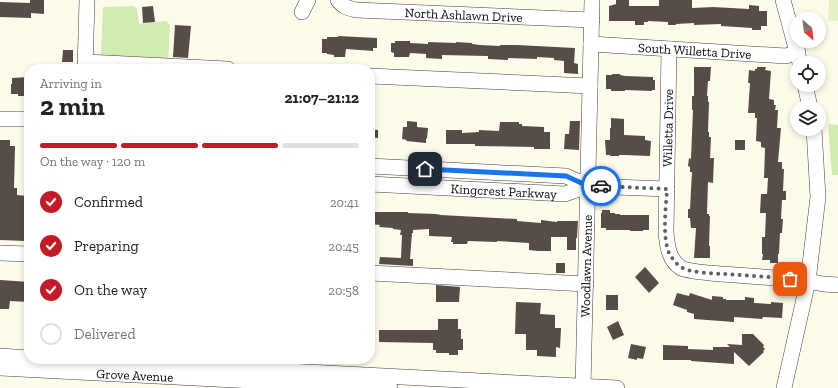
<!DOCTYPE html>
<meta charset="utf-8">
<style>
:root{--surface:#fff;--page:#f6f6f6;--text:#222;--muted:#767676;--line:#e0e0e0;--accent:#c51b26}
body{margin:0;font-family:"Zilla Slab",serif;background:var(--page);color:var(--text);height:100vh;display:flex;flex-direction:column;font-size:15px;white-space:nowrap}
*{box-sizing:border-box;margin:0}
p{font-size:13px;color:var(--muted)}
.icon{flex:none;width:22px;height:22px;fill:none;stroke:currentColor;stroke-width:2;stroke-linecap:round;stroke-linejoin:round}
.map{position:relative;flex:1;overflow:hidden}
.drawer{position:absolute;left:24px;top:64px;width:351px;height:300px;display:flex;flex-direction:column;background:var(--surface);border-radius:16px;box-shadow:0 2px 6px #0003}
.drawer>*{flex:none}
.needle{width:26px;rotate:152deg}
.fabs{position:absolute;left:790px;top:12px;display:grid;gap:8px}
.fabs a{display:grid;place-items:center;width:36px;height:36px;border-radius:50%;background:var(--surface);box-shadow:0 2px 6px #0003;font-size:20px}
.pin{position:absolute;display:grid;place-items:center;width:34px;height:34px;color:#fff;margin:-17px;border-radius:8px;box-shadow:0 2px 6px #0006}
.courier{position:absolute;display:grid;place-items:center;width:40px;height:40px;margin:-20px;border:3px solid #1a73e8;border-radius:50%;background:#fff;color:#222;box-shadow:0 1px 5px #0007}
.head em{font-style:normal;font-weight:700}
.head div{display:flex;flex-direction:column-reverse}
.head{display:flex;align-items:center;justify-content:space-between;height:68px;padding:0 16px}
h1{font-size:26px;font-weight:700;line-height:30px}
.bar{display:grid;grid-template-columns:repeat(4,1fr);gap:6px 4px;align-content:center;height:48px;padding:0 16px}
.bar i{height:5px;border-radius:3px;background:var(--line)}
.bar .active{background:var(--accent)}
.bar p{grid-column:span 4}
ol{padding:0 16px;list-style:none}
li{display:flex;align-items:center;gap:12px;height:44px}
li p{margin-inline-start:auto}
li .icon{padding:4px;border-radius:50%;background:var(--accent);color:#fff;stroke-width:4}
li:last-child{color:var(--muted)}
li i{width:22px;height:22px;border:2px solid var(--line);border-radius:50%}
.map>svg:first-child{display:block}
</style>
<div class="map">
<svg width="838" height="388" viewBox="0 0 838 388">
<rect width="100%" height="100%" fill="#fffbeb"/>
<g fill="#d1ecb2">
<polygon points="134,6 137,9 139,24 166,21 170,25 168,61 101,57 103,7"/>
<polygon points="828,124 838,125 838,175 832,175"/>
</g>
<polygon fill="#e4f2c5" points="829,0 838,0 838,21 828,21"/>
<g fill="#554d48">
<polygon points="30,0 44,0 44,14 31,13 31,18 0,17 0,2 30,3"/>
<polygon points="616,0 629,0 629,6 659,6 659,0 692,0 692,8 713,7 749,9 749,5 759,6 759,11 767,11 767,26 761,26 761,30 752,30 752,28 721,26 721,24 694,25 694,23 676,24 676,25 668,25 668,22 648,21 648,22 644,22 644,25 635,25 635,21 609,21 609,6 616,4"/>
<polygon points="153,6 155,22 143,23 142,7"/>
<polygon points="175,25 191,26 188,58 173,57"/>
<polygon points="338,36 377,38 377,48 373,48 373,51 346,49 345,57 334,57 334,55 327,54 327,53 322,53 322,39 327,39 327,37 338,37"/>
<polygon points="395,41 410,41 410,43 428,44 428,42 456,43 456,42 472,43 472,44 480,45 500,46 500,45 517,45 575,48 574,63 578,64 578,74 564,73 564,61 554,60 554,58 537,57 537,59 508,58 508,60 488,59 488,56 442,55 442,59 426,58 426,54 410,53 409,57 394,57 394,53 391,52 391,43 395,43"/>
<polygon points="63,50 73,50 73,62 62,62"/>
<polygon points="694,67 711,67 710,81 708,81 707,96 708,96 708,102 709,102 708,132 709,132 709,137 711,137 710,158 714,158 713,183 708,182 707,214 709,214 709,216 710,216 709,246 710,246 710,258 694,258 696,228 691,228 690,218 688,218 688,209 690,209 692,172 690,172 690,167 688,166 689,158 691,159 693,110 692,110 692,96 694,96"/>
<polygon points="757,67 766,67 765,70 771,71 769,99 774,100 774,105 776,105 775,110 778,110 777,128 781,128 778,162 782,162 782,169 784,169 783,191 786,191 786,200 782,200 781,219 783,219 782,233 780,233 779,254 778,254 778,263 770,263 770,260 762,260 763,254 762,254 762,237 765,237 766,213 760,213 761,194 767,194 768,178 764,178 765,148 761,147 761,142 756,141 757,118 755,118 755,113 748,113 750,83 748,83 749,70 755,71 755,69 757,69"/>
<polygon points="612,74 620,74 620,75 625,76 653,77 653,80 655,80 655,90 652,90 652,91 625,90 625,91 611,91 611,89 606,89 606,75 612,75"/>
<polygon points="29,77 29,96 18,96 18,94 11,94 11,84 12,84 12,78"/>
<polygon points="611,118 624,119 624,135 645,136 645,140 651,141 650,156 624,155 619,155 619,156 610,156 610,155 606,155 605,140 610,140 610,128 611,128"/>
<polygon points="407,121 417,122 417,127 428,128 427,139 426,138 426,143 406,141 407,140 402,139 403,127 407,127"/>
<polygon points="570,121 580,121 579,150 564,149 565,134 569,134"/>
<polygon points="500,122 519,122 519,124 522,124 522,126 544,127 544,132 550,132 550,149 534,149 534,147 475,146 475,144 446,144 446,130 462,130 462,133 479,132 479,130 499,131"/>
<polygon points="370,129 378,130 378,138 370,137"/>
<polygon points="0,140 10,140 10,146 15,146 14,188 17,188 17,195 28,196 26,241 0,240"/>
<rect x="735" y="140" width="10" height="10"/>
<polygon points="602,210 610,210 610,213 615,213 615,214 620,214 620,215 649,215 649,230 643,230 643,231 630,231 630,230 606,230 606,228 601,228 601,213 602,213"/>
<polygon points="374,212 408,212 408,213 436,214 441,215 517,219 517,221 541,223 541,220 557,222 557,221 578,221 577,238 576,238 576,250 567,250 567,237 551,237 551,251 538,251 529,250 529,243 497,241 497,242 468,241 467,244 453,244 453,242 451,242 452,237 429,236 429,229 413,230 413,233 412,233 410,259 413,259 413,266 379,264 380,257 401,258 402,235 400,235 401,230 393,229 393,228 379,227 380,225 370,224 370,214 374,214"/>
<rect x="556" y="263" width="9" height="10"/>
<polygon points="645,267 659,283 649,293 635,277"/>
<polygon points="0,280 29,282 29,302 10,301 9,309 0,309"/>
<polygon points="436,285 460,287 459,302 436,302"/>
<polygon points="677,293 689,296 690,293 712,300 712,296 723,297 723,299 726,299 726,300 745,300 745,297 754,298 754,303 771,304 771,302 783,303 782,318 763,317 762,319 734,317 734,322 694,319 694,314 687,312 687,310 673,305"/>
<rect x="606" y="295" width="12" height="15"/>
<polygon points="516,302 541,303 540,314 555,315 555,328 561,328 560,348 556,347 556,357 537,356 537,350 526,350 526,334 515,334"/>
<polygon points="438,319 458,319 458,329 461,329 461,339 463,339 463,350 458,350 458,355 449,355 449,353 436,353 436,350 433,350 433,343 379,342 379,330 438,330"/>
<polygon points="618,321 624,335 613,340 607,327"/>
<polygon points="742,334 753,334 764,345 763,347 765,349 763,351 764,352 749,366 734,352 734,364 691,361 691,360 663,360 663,345 688,346 688,349 713,350 713,347 730,347 727,344 742,345"/>
<polygon points="631,344 646,347 643,359 637,358 637,360 628,358"/>
</g>
<g fill="none" stroke-linecap="round" stroke-linejoin="round">
<defs>
<g id="minor">
<path id="s1" d="M 338,0 C 343,7 348,8 356,10 L 592,20"/>
<polyline points="783,0 800,63"/>
<polyline points="302,12 308,0"/>
<path id="s2" d="M 591,44 L 786,56 L 798,52"/>
<path d="M 669,49 L 666,232 C 667,245 669,261 681,268 C 690,272 711,273 721,274 C 750,276 779,278 808,281 L 823,284 L 838,285"/>
<polyline points="86,62 228,69"/>
<polyline points="85,69 87,0"/>
<polyline points="370,76 590,86"/>
<polyline points="805,85 810,107"/>
<polyline points="0,119 29,119"/>
<polyline points="370,166 566,176 588,186 667,189"/>
<path id="s3" d="M 370,184 L 565,194 L 588,186"/>
<polyline points="0,253 29,254"/>
<polyline points="370,273 586,284"/>
<polyline points="0,356 29,358"/>
<polyline points="52,359 617,388"/>
<path id="s4" d="M 0,368 L 390,388"/>
<path id="s5" d="M 583,388 L 592,0"/>
<polyline points="784,388 808,281 818,197 814,129"/>
</g>
</defs>
<use href="#minor" stroke="#3f3f3f" stroke-width="16"/>
<use href="#minor" stroke="#fff" stroke-width="15"/>
</g>
<g fill="none" stroke-linecap="round" stroke-linejoin="round">
<path stroke="#61605a" stroke-width="4" stroke-dasharray="0 7.2" d="M 601,186 L 667,189 C 666,207 662,236 669,253 C 672,258 676,264 681,267 C 690,273 712,273 723,274 C 745,275 768,277 790,279"/>
<polyline stroke="#1a73e8" stroke-width="5" points="425,169 566,176 588,186 601,186"/>
</g>
<g text-anchor="middle" dominant-baseline="central" stroke-width="4" stroke-linejoin="round" paint-order="stroke">
<g font-size="13" fill="#0c0c0c" stroke="#fff">
<text stroke="none"><textPath href="#s1" startOffset="129">North Ashlawn Drive</textPath></text>
<text stroke="none"><textPath href="#s2" startOffset="104">South Willetta Drive</textPath></text>
<text transform="translate(668 128) rotate(-89)">Willetta Drive</text>
<text stroke="none"><textPath href="#s3" startOffset="134">Kingcrest Parkway</textPath></text>
<text stroke="none"><textPath href="#s5" startOffset="122">Woodlawn Avenue</textPath></text>
<text stroke="none"><textPath href="#s4" startOffset="135">Grove Avenue</textPath></text>
</g>
</g>
</svg>
<div class="fabs">
<a><svg class="needle" viewBox="-14 -14 28 28"><path d="M0-13l5 13h-10z" fill="#e53935"/><path d="M0 13l5-13h-10z" fill="#767676"/></svg></a>
<a><svg class="icon" aria-label="locate" viewBox="0 0 24 24"><circle cx="12" cy="12" r="6"/><path d="M12 2v4M12 18v4M2 12h4M18 12h4"/></svg></a>
<a><svg class="icon" aria-label="layers" viewBox="0 0 24 24"><path d="M12 4l9 5-9 5-9-5zM3 14l9 5 9-5"/></svg></a>
</div>
<div class="pin" style="left:790px;top:279px;background:#ea580c"><svg class="icon" aria-label="bag" viewBox="0 0 24 24"><path d="M5 8h14l-1 12H6zM9 8a3 3 0 0 1 6 0"/></svg></div>
<div class="pin" style="left:425px;top:169px;background:#1f2937"><svg class="icon" aria-label="home" viewBox="0 0 24 24"><path d="M3 11l9-7 9 7M6 9v11h12V9"/></svg></div>
<div class="courier" style="left:601px;top:186px"><svg class="icon" aria-label="car" viewBox="0 0 24 24"><path d="M5 17H2v-5l4-1 3-4h7l3 4 3 1v5h-3M9 17h6M6 11h13"/><circle cx="7" cy="17" r="2"/><circle cx="17" cy="17" r="2"/></svg></div>
<section class="drawer">
<div class="head"><div><h1>2 min</h1><p>Arriving in</p></div><em>21:07–21:12</em></div>
<div class="bar"><i class="active"></i><i class="active"></i><i class="active"></i><i></i><p>On the way · 120 m</p></div>
<ol>
<li><svg class="icon" aria-label="check" viewBox="0 0 24 24"><path d="M5 12l5 5 9-10"/></svg>Confirmed<p>20:41</p></li>
<li><svg class="icon" aria-label="check" viewBox="0 0 24 24"><path d="M5 12l5 5 9-10"/></svg>Preparing<p>20:45</p></li>
<li><svg class="icon" aria-label="check" viewBox="0 0 24 24"><path d="M5 12l5 5 9-10"/></svg>On the way<p>20:58</p></li>
<li><i></i>Delivered</li>
</ol>
</section>
</div>
